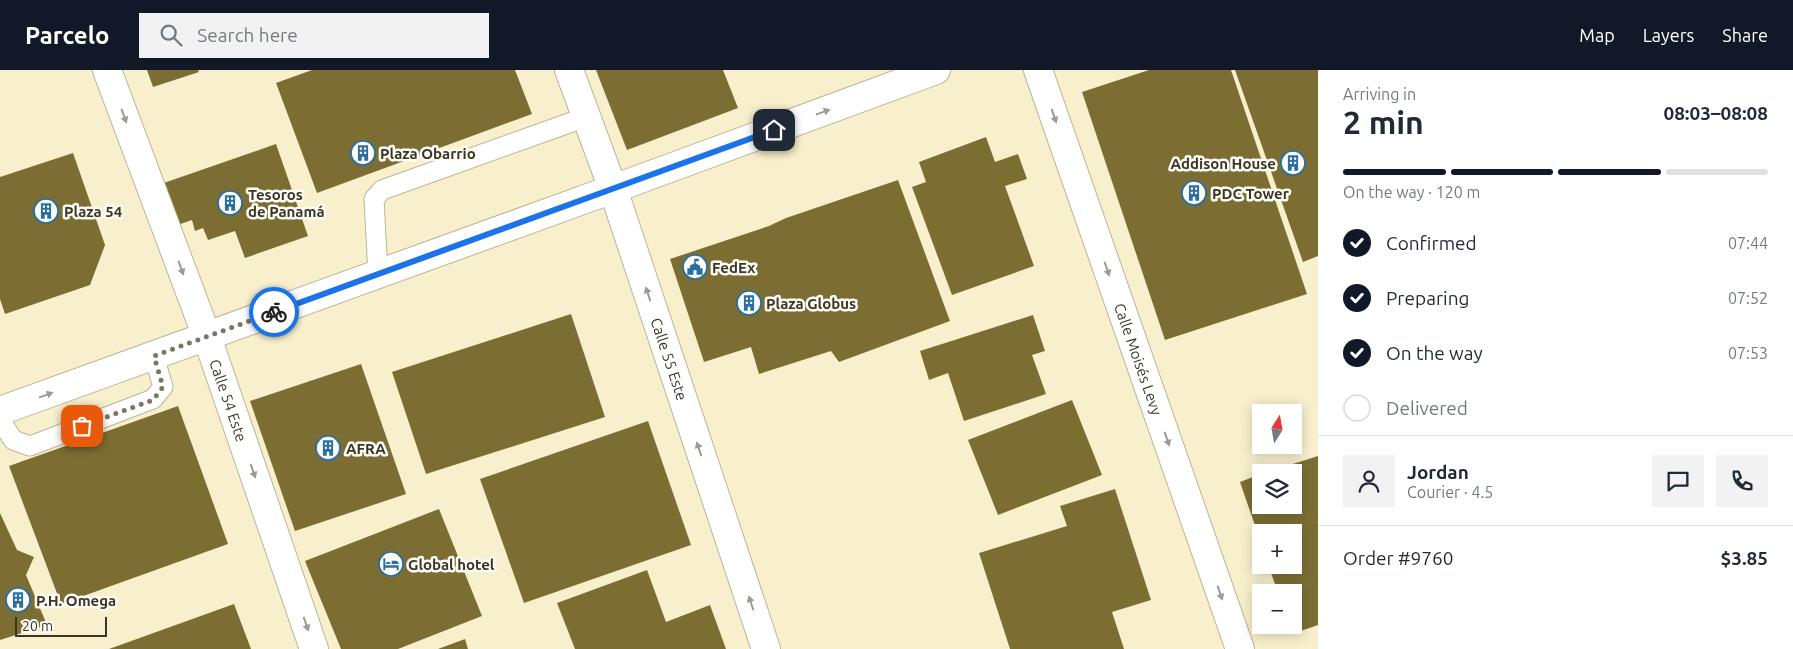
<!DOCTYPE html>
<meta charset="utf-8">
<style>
:root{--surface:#fff;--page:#f2f2f3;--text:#1f2937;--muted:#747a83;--line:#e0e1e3;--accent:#111827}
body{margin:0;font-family:Ubuntu,sans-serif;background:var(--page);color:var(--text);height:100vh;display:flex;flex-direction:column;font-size:19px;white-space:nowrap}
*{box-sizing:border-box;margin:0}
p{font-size:16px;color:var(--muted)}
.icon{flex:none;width:28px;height:28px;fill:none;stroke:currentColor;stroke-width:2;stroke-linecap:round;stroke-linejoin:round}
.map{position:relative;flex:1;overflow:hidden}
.sheet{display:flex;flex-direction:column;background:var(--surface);width:475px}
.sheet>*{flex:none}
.needle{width:32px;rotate:11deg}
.tools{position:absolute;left:1252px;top:334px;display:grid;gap:10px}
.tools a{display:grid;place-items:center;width:50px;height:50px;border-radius:0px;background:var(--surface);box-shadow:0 2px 12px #0003;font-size:25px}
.scale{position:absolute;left:15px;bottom:12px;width:92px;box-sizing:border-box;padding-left:5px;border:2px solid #393628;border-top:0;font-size:14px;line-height:18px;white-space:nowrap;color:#393628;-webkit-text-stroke:4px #fefcf5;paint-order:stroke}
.pin{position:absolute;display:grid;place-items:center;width:42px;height:42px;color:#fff;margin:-21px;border-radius:10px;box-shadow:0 2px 8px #0006}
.courier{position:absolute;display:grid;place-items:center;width:50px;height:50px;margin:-25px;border:4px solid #1a73e8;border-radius:50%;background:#fff;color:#222;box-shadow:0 1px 6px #0007}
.headline em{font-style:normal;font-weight:600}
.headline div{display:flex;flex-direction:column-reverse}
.headline{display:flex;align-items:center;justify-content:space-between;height:85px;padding:0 25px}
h1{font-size:32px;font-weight:600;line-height:38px}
.bar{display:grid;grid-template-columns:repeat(4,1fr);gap:8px 5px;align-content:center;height:60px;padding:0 25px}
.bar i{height:6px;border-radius:4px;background:var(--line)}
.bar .current{background:var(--accent)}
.bar p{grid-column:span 4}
.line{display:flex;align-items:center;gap:12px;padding:0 25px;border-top:1px solid var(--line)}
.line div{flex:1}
.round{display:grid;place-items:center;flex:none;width:52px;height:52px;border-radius:0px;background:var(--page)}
ol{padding:0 25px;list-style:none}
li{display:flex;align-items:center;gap:15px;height:55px}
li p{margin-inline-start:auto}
li .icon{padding:5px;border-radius:50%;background:var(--accent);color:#fff;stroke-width:4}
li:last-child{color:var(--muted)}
li i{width:28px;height:28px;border:2px solid var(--line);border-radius:50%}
header{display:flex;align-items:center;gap:30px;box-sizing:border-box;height:70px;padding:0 25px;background:var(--accent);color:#fff}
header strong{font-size:24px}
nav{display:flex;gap:28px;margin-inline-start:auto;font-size:18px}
.search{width:350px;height:45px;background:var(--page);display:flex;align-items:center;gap:12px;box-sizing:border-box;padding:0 18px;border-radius:0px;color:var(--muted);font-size:19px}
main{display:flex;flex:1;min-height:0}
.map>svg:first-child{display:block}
</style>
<header>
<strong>Parcelo</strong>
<div class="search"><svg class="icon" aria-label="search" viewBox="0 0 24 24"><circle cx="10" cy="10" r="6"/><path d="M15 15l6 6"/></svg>Search here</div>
<nav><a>Map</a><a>Layers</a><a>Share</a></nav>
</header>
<main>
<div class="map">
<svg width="1318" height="579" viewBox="0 0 1318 579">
<rect width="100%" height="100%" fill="#f8efcd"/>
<g fill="#7c6e33">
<polygon points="147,0 198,0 199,2 153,17"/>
<polygon points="312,0 515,0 532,44 317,123 276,13"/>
<polygon points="596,0 723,0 738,38 627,80"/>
<polygon points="1149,0 1231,0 1307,224 1165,270 1082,22"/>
<polygon points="1235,0 1318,0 1318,186 1303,192"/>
<polygon points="986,67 995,92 1018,84 1027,109 1005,116 1034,196 952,225 912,117 926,112 919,92"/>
<polygon points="276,74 308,166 245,188 235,161 208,170 203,158 195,161 192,150 172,157 158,115"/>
<polygon points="73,83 105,175 90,215 5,244 0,229 0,107"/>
<polygon points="898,110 950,251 839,292 831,281 759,304 751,277 704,292 670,189 769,156 786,148"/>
<polygon points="571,244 605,347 426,404 392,302"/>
<polygon points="1033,245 1045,281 1032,285 1046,324 964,351 948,303 929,310 920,281"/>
<polygon points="361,294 406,424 295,461 250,331"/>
<polygon points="1072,330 1102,405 998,445 968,370"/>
<polygon points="178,336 228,474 61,534 9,396"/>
<polygon points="648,351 691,475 524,533 480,409"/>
<polygon points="1318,386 1318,555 1292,564 1289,555 1294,555 1294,522 1278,522 1268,495 1294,495 1294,462 1261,462 1261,473 1240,412 1261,404 1261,435 1294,435 1294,402 1268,402"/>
<polygon points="1115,419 1151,530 1112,542 1124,579 1010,579 979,483 1067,456 1060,436"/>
<polygon points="439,439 482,546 398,579 341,579 305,491"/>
<polygon points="0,443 17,480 34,487 26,505 47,555 0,570"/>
<polygon points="647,500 666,552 710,535 726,579 575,579 557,533"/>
<polygon points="234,534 251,579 109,579"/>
<polygon points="465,569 468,579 438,579"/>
</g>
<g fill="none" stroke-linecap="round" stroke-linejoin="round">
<defs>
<g id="lane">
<polyline points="378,205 374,129 382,120 586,47"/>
<polyline points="0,349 13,370 30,376 153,329 163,317 154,286"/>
</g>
<g id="street">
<path id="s1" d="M 107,0 L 207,267 L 314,579"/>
<path id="s2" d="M 569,0 L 613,119 L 766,579"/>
<path id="s3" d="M 1038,0 L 1240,579"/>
<polyline points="0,341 613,119 936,0"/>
</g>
</defs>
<use href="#lane" stroke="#bdb594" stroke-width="21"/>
<use href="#street" stroke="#bdb594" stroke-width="30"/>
<use href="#lane" stroke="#fff" stroke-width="19"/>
<use href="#street" stroke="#fff" stroke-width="28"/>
</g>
<defs><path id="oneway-solid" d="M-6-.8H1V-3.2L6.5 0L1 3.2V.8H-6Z" transform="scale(1.25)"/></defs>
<g fill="#9c9a94">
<use href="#oneway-solid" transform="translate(823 42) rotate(-20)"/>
<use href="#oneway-solid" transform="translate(124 46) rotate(70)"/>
<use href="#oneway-solid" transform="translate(1054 46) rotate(71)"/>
<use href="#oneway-solid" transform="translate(181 198) rotate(70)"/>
<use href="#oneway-solid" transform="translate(1107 199) rotate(71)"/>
<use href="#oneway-solid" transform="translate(648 224) rotate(-108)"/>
<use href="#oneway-solid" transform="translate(46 325) rotate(-20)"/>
<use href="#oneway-solid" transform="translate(1167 369) rotate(71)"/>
<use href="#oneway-solid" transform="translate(699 379) rotate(-108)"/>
<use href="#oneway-solid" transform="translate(253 401) rotate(71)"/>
<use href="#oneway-solid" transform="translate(1220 523) rotate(71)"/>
<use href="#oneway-solid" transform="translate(751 533) rotate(-108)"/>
<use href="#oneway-solid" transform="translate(306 554) rotate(71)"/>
</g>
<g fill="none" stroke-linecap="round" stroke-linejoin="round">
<polyline stroke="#7c7762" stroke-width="5" stroke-dasharray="0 9" points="82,356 153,330 163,317 154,286 274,242"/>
<polyline stroke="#1a73e8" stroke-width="6" points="274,242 774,60"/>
</g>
<defs>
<symbol id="building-ring" viewBox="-11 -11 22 22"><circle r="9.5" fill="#fefcf5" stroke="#2a6fa4" stroke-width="1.5"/><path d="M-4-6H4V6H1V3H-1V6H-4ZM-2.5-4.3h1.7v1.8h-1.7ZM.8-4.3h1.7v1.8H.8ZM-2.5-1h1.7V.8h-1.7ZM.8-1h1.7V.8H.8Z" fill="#2a6fa4"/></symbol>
<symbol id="civic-ring" viewBox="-11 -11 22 22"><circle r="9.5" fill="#fefcf5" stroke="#2a6fa4" stroke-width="1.5"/><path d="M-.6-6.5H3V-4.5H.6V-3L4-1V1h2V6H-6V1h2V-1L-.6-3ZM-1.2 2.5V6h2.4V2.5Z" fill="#2a6fa4"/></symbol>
<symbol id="hotel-ring" viewBox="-11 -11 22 22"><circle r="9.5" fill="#fefcf5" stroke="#2a6fa4" stroke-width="1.5"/><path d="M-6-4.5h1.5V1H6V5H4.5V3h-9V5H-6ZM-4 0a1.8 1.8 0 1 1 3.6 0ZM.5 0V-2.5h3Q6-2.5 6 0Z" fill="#2a6fa4"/></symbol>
</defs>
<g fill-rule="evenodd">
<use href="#building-ring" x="349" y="69" width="28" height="28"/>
<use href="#building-ring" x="1279" y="79" width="28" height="28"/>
<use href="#building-ring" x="1180" y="109" width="28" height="28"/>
<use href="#building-ring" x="216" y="119" width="28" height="28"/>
<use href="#building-ring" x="32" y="127" width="28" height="28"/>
<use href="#civic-ring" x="681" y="183" width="28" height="28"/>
<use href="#building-ring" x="735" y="219" width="28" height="28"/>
<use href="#building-ring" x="314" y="364" width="28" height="28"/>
<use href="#hotel-ring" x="377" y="480" width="28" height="28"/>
<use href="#building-ring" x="4" y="516" width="28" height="28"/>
</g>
<g text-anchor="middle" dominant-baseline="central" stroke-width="5" stroke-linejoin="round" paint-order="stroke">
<g font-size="15" font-weight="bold" fill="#393628" stroke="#fefcf5" text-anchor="start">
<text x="380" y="83">Plaza Obarrio</text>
<text x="1276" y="93" text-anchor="end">Addison House</text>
<text x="1212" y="123">PDC Tower</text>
<text x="248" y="124">Tesoros<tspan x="248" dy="17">de Panamá</tspan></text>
<text x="64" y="141">Plaza 54</text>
<text x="712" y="197">FedEx</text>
<text x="766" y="233">Plaza Globus</text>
<text x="346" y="378">AFRA</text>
<text x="408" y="494">Global hotel</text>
<text x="36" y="530">P.H. Omega</text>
</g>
<g font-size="15" fill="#393628" stroke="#fefcf5">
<text stroke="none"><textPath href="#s2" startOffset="306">Calle 55 Este</textPath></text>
<text stroke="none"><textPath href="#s3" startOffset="306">Calle Moisés Levy</textPath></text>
<text stroke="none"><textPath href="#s1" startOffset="352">Calle 54 Este</textPath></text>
</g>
</g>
</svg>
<div class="tools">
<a><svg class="needle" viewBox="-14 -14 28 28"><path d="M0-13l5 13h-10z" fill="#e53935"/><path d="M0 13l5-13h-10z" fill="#747a83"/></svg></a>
<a><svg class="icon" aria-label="layers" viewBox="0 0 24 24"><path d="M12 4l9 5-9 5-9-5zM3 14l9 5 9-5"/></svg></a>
<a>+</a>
<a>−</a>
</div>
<div class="scale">20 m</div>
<div class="pin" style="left:82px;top:356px;background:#ea580c"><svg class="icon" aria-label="bag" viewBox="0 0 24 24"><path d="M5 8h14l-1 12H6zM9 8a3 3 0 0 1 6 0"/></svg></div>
<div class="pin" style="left:774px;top:60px;background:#1f2937"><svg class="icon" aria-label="home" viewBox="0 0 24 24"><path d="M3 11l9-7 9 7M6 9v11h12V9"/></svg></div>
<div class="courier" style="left:274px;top:242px"><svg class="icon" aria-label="bike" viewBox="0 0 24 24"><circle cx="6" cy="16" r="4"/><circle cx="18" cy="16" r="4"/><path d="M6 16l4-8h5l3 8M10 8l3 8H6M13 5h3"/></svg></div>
</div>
<section class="sheet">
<div class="headline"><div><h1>2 min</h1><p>Arriving in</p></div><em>08:03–08:08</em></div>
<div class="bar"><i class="current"></i><i class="current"></i><i class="current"></i><i></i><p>On the way · 120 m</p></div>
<ol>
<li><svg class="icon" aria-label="check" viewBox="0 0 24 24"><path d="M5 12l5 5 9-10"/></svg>Confirmed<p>07:44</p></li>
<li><svg class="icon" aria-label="check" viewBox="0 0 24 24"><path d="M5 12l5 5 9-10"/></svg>Preparing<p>07:52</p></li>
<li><svg class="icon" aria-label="check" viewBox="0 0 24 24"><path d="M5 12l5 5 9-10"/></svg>On the way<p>07:53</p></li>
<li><i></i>Delivered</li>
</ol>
<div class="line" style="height:90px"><a class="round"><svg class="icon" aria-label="person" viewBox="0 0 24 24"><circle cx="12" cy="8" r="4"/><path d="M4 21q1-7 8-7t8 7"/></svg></a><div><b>Jordan</b><p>Courier · 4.5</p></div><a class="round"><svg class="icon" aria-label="chat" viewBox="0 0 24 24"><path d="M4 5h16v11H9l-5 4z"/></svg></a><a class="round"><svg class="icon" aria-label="phone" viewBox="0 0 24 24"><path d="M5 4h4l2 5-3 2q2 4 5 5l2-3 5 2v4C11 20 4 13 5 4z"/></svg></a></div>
<div class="line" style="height:65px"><div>Order #9760</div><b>$3.85</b></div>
</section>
</main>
